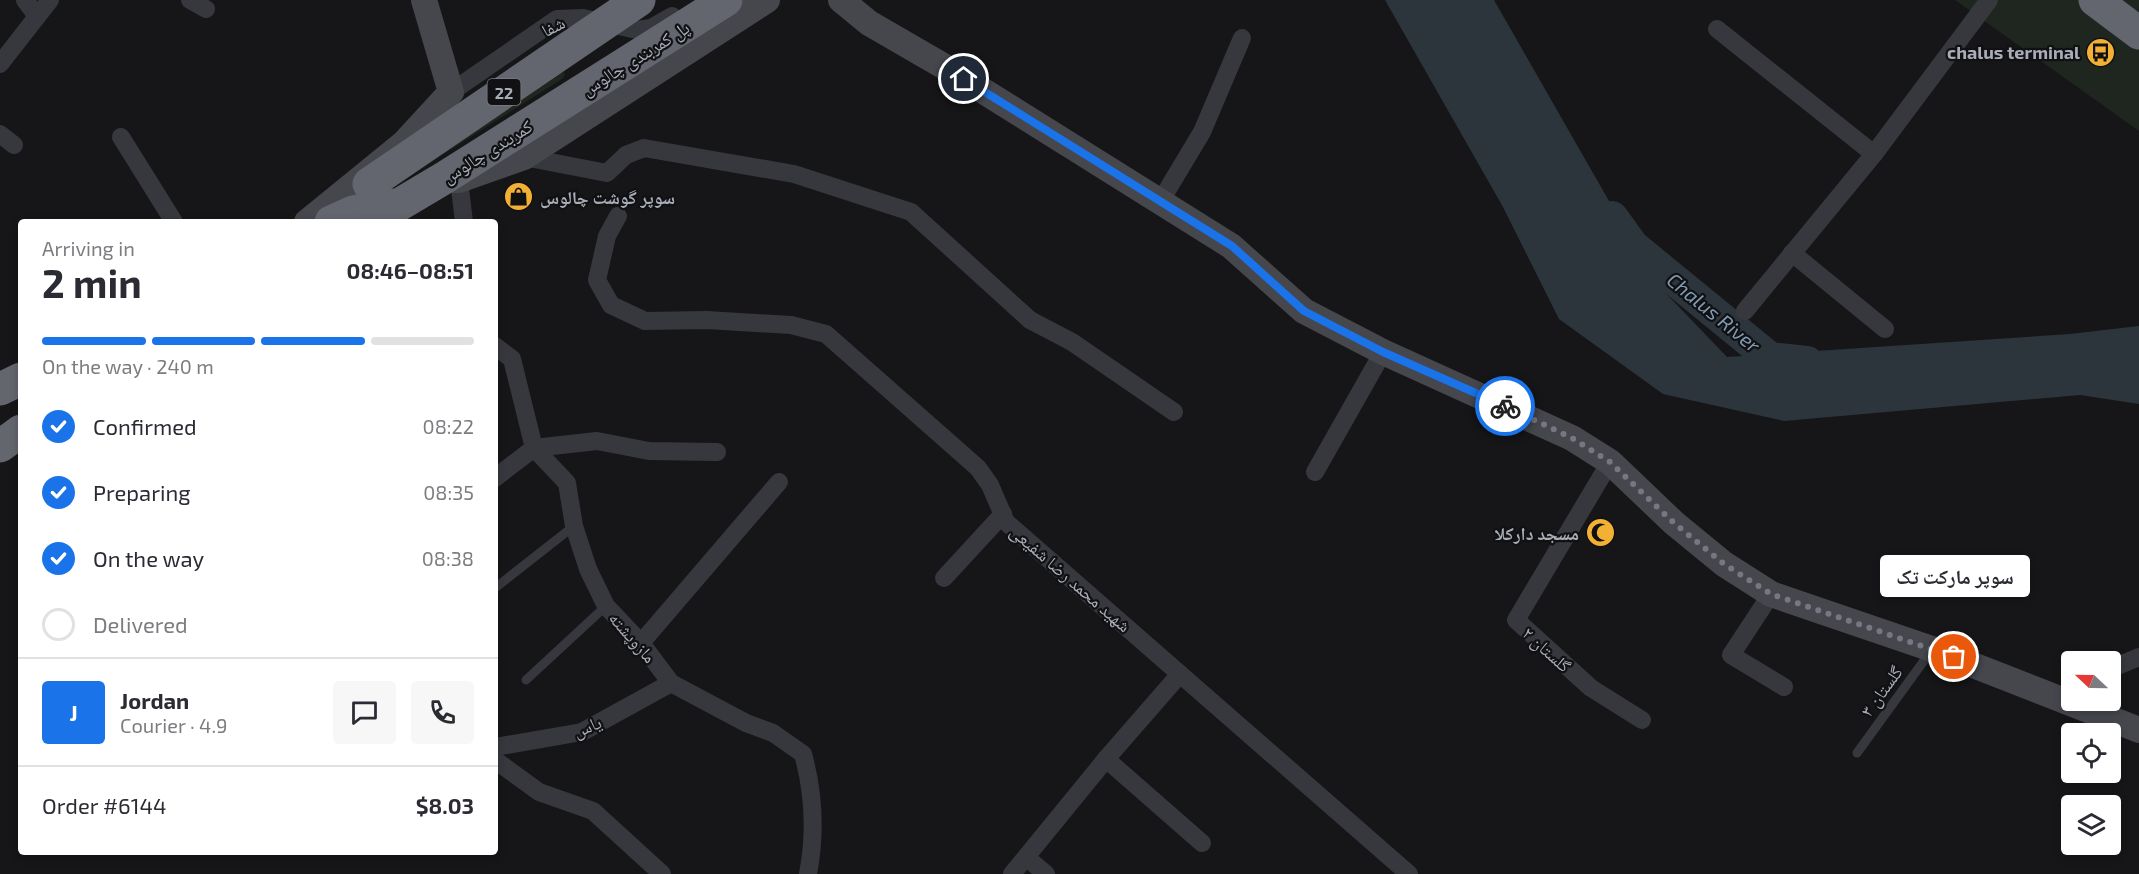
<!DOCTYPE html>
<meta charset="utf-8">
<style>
:root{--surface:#fff;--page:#f7f7f7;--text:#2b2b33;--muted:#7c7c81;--line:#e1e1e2;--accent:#1a73e8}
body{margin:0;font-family:"Exo 2","Noto Naskh Arabic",sans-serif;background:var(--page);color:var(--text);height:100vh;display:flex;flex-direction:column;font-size:22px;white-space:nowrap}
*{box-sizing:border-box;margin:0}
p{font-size:20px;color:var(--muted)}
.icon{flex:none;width:33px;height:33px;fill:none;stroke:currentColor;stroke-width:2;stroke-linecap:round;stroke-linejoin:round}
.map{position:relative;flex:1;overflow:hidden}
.details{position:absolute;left:18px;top:219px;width:480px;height:636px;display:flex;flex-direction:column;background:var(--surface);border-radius:6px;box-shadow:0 3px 9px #0003}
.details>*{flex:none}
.needle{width:39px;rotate:292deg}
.controls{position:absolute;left:2061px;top:651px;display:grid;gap:12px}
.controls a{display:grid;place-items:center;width:60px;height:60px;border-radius:6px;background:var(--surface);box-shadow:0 3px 9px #0003;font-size:30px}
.pin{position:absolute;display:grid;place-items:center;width:51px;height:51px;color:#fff;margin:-26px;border:3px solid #fff;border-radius:50%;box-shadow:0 2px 6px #0007}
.courier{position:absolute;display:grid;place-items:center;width:60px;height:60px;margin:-30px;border:4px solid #1a73e8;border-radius:50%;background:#fff;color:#222;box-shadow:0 2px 8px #0007}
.bubble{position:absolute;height:42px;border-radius:6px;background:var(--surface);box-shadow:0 3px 9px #0003;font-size:20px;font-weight:700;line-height:42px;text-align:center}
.head em{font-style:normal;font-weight:700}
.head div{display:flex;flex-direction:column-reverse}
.head{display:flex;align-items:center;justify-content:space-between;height:102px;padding:0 24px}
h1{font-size:39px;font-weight:700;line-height:45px}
.bar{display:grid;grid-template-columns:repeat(4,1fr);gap:9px 6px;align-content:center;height:72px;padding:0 24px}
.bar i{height:8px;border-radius:4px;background:var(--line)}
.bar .selected{background:var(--accent)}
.bar p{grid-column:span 4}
.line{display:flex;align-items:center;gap:15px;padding:0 24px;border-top:2px solid var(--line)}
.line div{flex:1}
.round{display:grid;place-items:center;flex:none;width:63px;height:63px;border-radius:6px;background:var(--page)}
ol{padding:0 24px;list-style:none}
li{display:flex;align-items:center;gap:18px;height:66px}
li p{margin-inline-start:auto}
li .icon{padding:6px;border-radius:50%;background:var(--accent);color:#fff;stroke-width:4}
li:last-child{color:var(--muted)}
li i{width:33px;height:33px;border:3px solid var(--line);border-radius:50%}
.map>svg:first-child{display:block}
</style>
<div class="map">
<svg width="2139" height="874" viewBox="0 0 2139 874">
<rect width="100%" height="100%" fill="#161618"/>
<g fill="#1e261f">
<polygon points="1955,0 2139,0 2139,131"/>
<polygon points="563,71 565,75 562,79 357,209"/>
</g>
<polygon fill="#2c353c" points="1385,0 1494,0 1656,283 1727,357 2070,334 2139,326 2139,404 2080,395 1784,421 1663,394 1559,319 1503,207"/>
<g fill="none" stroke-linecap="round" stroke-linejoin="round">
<polyline stroke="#2c353c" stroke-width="32" points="1612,217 1633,246 1770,358 1807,362"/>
<g stroke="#37383d" stroke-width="9">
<polyline points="495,588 574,526"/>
<polyline points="526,680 606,606"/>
<polyline points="1857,753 1931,651"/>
</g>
<g stroke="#37383d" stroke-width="18">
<polyline points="25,0 37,16"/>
<polyline points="190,0 206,9"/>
<polyline points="1717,29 1874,154"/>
<polyline points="0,64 50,0"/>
<polyline points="451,92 557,19 583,18 637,30 651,28 672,16"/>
<polyline points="0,134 14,145"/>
<polyline points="121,137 174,222"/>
<polyline points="524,157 607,173 626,155 644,148 794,174 911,212 1030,320 1072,342 1174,412"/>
<polyline points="459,180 464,222"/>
<polyline points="1160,202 1202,132 1242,38"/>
<polyline points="618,216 607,236 597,280 611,305 645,321 707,320 791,325 826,334 978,468 990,485 1006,522 1409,874"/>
<polyline points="1792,253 1885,329"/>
<polyline points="1745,311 1874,154 1989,0"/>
<path d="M 495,346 L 512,359 L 534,448 L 567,483 L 574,526 L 588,569 L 606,606 L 641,643 L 671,683 L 746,723 L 773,733 L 803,754 C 814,794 816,832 808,874"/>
<polyline points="1610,462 1516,620 1591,688 1642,720"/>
<polyline points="1315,472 1383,352"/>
<polyline points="495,478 534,448 597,441 649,451 717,452"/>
<polyline points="944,578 1003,514"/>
<polyline points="1771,594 1731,655 1784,687"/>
<polyline points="641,643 779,482"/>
<polyline points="2110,669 2139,657"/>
<polyline points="495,747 582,732 671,683"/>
<polyline points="1106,759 1202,843"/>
<polyline points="495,760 539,792 593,811 662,874"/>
<polyline points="1026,857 1046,874"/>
<polyline points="1012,874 1106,759 1180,674"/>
</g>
<g stroke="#45474d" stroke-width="26">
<polyline points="841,0 869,23 945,67 1231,246 1304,311 1383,352 1572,438 1610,462 1674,523 1724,564 1771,594 1932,649 2139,730"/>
<polyline points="454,180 459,180 524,157 767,0"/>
<polyline points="307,222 404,143 451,92 424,0"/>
</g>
<g stroke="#63666e" stroke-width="33">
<polyline points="2095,0 2139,33"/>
<polyline points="331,222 353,212 392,205"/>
<polyline points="370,222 444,178 726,0"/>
<polyline points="0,389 21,379"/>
<polyline points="0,446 21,431"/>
</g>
<polyline stroke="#63666e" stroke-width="33" points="369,184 639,0"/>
</g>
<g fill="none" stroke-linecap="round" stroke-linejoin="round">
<polyline stroke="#757880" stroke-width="6" stroke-dasharray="0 10.8" points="1505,406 1572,438 1610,462 1674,523 1724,564 1771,594 1954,657"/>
<polyline stroke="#1a73e8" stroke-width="8" points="964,79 1232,246 1304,311 1383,352 1505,406"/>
</g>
<defs>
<symbol id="bus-disc" viewBox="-11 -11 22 22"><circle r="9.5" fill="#f2b134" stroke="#111113"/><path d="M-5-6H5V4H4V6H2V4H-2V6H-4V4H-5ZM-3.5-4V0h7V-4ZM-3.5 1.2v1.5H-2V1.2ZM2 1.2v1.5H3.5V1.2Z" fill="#111"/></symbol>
<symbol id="shop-disc" viewBox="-11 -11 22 22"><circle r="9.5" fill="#f2b134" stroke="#111113"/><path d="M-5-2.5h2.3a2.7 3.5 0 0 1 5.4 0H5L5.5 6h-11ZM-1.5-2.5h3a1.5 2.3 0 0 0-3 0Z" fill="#111"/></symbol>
<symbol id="mosque-disc" viewBox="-11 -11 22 22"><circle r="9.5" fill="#f2b134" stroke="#111113"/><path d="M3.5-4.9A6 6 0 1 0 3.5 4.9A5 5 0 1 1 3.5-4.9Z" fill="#111"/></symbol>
</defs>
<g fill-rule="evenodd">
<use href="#bus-disc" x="2084" y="36" width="33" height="33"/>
<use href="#shop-disc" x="502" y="180" width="33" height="33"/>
<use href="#mosque-disc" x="1584" y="516" width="33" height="33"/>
</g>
<g text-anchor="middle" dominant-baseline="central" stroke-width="4.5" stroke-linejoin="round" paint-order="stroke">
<rect fill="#111113" stroke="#7b7e86" stroke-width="1.5" x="487.5" y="79" width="33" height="26" rx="4.5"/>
<g font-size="16" font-weight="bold" fill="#a8adb8">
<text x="504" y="92">22</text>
</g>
<g font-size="18" fill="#a8adb8" stroke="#111113">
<text transform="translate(553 26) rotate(-27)">شفا</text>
<text transform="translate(635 58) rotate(-32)">پل کمربندی چالوس</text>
<text transform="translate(487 151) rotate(-32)">کمربندی چالوس</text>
<text transform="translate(1071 578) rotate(41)">شهید محمد رضا شفیعی</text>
<text transform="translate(633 637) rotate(49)">مازوپشته</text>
<text transform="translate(1547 649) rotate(42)">گلستان ۲</text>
<text transform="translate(1881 691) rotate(-54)">گلستان ۳</text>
<text transform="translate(587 726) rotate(-22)">یاس</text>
</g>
<g font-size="18" font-weight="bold" fill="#a8adb8" stroke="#111113" text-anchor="end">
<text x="2080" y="52">chalus terminal</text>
<text x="540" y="197" text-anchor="start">سوپر گوشت چالوس</text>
<text x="1579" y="533">مسجد دارکلا</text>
</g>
<g font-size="20" font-style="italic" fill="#7f9bb3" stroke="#111113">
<text transform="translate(1714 312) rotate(39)">Chalus River</text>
</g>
</g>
</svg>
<div class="controls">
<a><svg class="needle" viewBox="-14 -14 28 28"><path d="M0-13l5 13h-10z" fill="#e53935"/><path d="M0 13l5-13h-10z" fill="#7c7c81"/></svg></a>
<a><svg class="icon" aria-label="locate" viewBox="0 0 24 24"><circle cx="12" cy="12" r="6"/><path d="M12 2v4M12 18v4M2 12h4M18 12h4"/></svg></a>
<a><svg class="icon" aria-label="layers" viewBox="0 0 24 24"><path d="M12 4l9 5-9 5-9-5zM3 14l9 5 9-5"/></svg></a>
</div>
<div class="pin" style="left:1954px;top:657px;background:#ea580c"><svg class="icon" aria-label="bag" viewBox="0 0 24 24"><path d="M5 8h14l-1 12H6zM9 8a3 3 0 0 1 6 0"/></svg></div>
<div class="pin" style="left:964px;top:79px;background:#1f2937"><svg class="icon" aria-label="home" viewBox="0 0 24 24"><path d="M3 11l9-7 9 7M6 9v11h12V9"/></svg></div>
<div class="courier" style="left:1505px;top:406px"><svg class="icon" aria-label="bike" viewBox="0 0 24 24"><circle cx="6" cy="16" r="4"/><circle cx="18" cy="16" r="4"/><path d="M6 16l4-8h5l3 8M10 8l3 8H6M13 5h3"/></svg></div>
<div class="bubble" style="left:1880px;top:555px;width:150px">سوپر مارکت تک</div>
<section class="details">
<div class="head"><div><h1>2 min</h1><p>Arriving in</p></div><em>08:46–08:51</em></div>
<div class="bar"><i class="selected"></i><i class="selected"></i><i class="selected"></i><i></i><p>On the way · 240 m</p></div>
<ol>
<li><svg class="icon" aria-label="check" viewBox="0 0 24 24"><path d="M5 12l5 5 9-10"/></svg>Confirmed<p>08:22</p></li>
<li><svg class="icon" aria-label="check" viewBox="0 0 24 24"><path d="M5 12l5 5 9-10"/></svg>Preparing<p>08:35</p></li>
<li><svg class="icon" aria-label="check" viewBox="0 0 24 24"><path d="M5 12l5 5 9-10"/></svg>On the way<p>08:38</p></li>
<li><i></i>Delivered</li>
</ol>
<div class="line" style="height:108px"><b class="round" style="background:var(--accent);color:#fff">J</b><div><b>Jordan</b><p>Courier · 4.9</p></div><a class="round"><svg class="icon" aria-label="chat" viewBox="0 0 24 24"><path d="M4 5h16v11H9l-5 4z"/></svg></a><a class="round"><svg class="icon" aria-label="phone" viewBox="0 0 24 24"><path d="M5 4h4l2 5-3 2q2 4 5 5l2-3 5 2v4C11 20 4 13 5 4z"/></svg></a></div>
<div class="line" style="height:78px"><div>Order #6144</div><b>$8.03</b></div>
</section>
</div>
